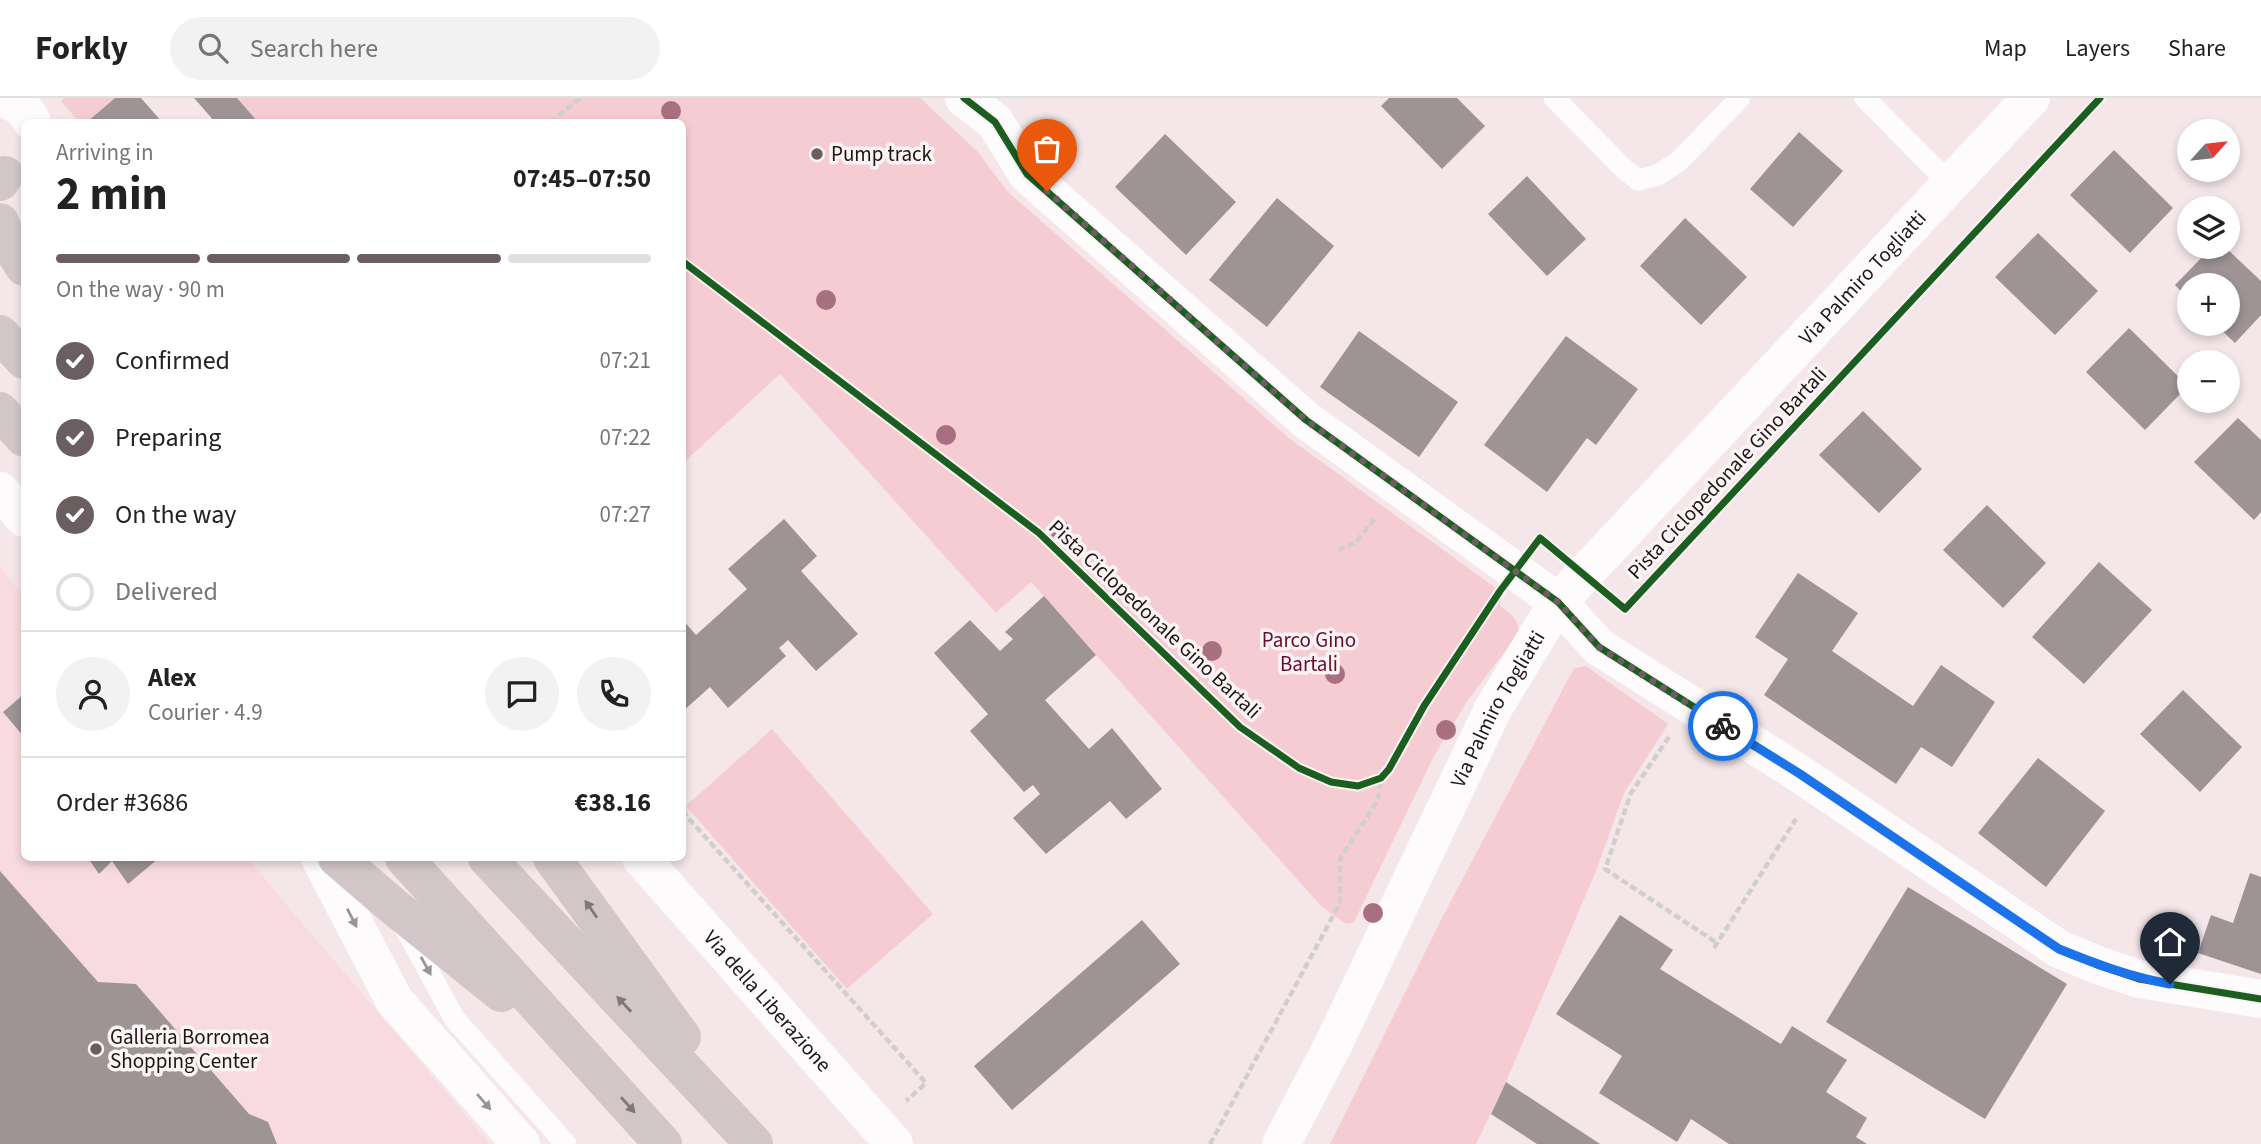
<!DOCTYPE html>
<meta charset="utf-8">
<style>
:root{--surface:#fff;--page:#f2f2f2;--text:#222;--muted:#767676;--line:#e0e0e0;--accent:#6a5e60}
body{margin:0;font-family:"Source Sans 3",sans-serif;background:var(--page);color:var(--text);height:100vh;display:flex;flex-direction:column;font-size:26px;white-space:nowrap}
*{box-sizing:border-box;margin:0}
p{font-size:23px;color:var(--muted)}
.icon{flex:none;width:38px;height:38px;fill:none;stroke:currentColor;stroke-width:2;stroke-linecap:round;stroke-linejoin:round}
.map{position:relative;flex:1;overflow:hidden}
.sheet{position:absolute;left:21px;top:21px;width:665px;height:742px;display:flex;flex-direction:column;background:var(--surface);border-radius:10px;box-shadow:0 4px 10px #0003}
.sheet>*{flex:none}
.needle{width:46px;rotate:63deg}
.fabs{position:absolute;left:2177px;top:21px;display:grid;gap:14px}
.fabs a{display:grid;place-items:center;width:63px;height:63px;border-radius:50%;background:var(--surface);box-shadow:0 4px 10px #0003;font-size:35px}
.pin{position:absolute;display:grid;place-items:center;width:60px;height:60px;color:#fff;margin:-72px -30px;border-radius:50% 50% 50% 0;rotate:-45deg;box-shadow:0 0 7px #0007}
.pin .icon{rotate:45deg}
.courier{position:absolute;display:grid;place-items:center;width:70px;height:70px;margin:-35px;border:5px solid #1a73e8;border-radius:50%;background:#fff;color:#222;box-shadow:0 2px 9px #0007}
.headline em{font-style:normal;font-weight:700}
.headline div{display:flex;flex-direction:column-reverse}
.headline{display:flex;align-items:center;justify-content:space-between;height:119px;padding:0 35px}
h1{font-size:46px;font-weight:700;line-height:52px}
.bar{display:grid;grid-template-columns:repeat(4,1fr);gap:10px 7px;align-content:center;height:84px;padding:0 35px}
.bar i{height:9px;border-radius:5px;background:var(--line)}
.bar .on{background:var(--accent)}
.bar p{grid-column:span 4}
.line{display:flex;align-items:center;gap:18px;padding:0 35px;border-top:2px solid var(--line)}
.line div{flex:1}
.round{display:grid;place-items:center;flex:none;width:74px;height:74px;border-radius:37px;background:var(--page)}
ol{padding:0 35px;list-style:none}
li{display:flex;align-items:center;gap:21px;height:77px}
li p{margin-inline-start:auto}
li .icon{padding:7px;border-radius:50%;background:var(--accent);color:#fff;stroke-width:4}
li:last-child{color:var(--muted)}
li i{width:38px;height:38px;border:4px solid var(--line);border-radius:50%}
header{display:flex;align-items:center;gap:42px;box-sizing:border-box;height:98px;padding:0 35px;background:var(--surface);border-bottom:2px solid var(--line)}
header strong{font-size:33px}
nav{display:flex;gap:38px;margin-inline-start:auto;font-size:24px}
.search{width:490px;height:63px;background:var(--page);display:flex;align-items:center;gap:18px;box-sizing:border-box;padding:0 24px;border-radius:38px;color:var(--muted);font-size:26px}
.map>svg:first-child{display:block}
</style>
<header>
<strong>Forkly</strong>
<div class="search"><svg class="icon" aria-label="search" viewBox="0 0 24 24"><circle cx="10" cy="10" r="6"/><path d="M15 15l6 6"/></svg>Search here</div>
<nav><a>Map</a><a>Layers</a><a>Share</a></nav>
</header>
<div class="map">
<svg width="2261" height="1046" viewBox="0 0 2261 1046">
<rect width="100%" height="100%" fill="#f5e7e9"/>
<polygon fill="#f8dbe0" points="0,469 24,498 24,760 247,760 490,1046 0,1046"/>
<g fill="#f6ccd3">
<polygon points="64,0 115,0 87,24 79,24 61,3"/>
<path d="M 237,0 L 920,0 L 978,54 L 1007,93 L 1290,341 L 1500,493 L 1500,508 C 1511,516 1519,521 1519,535 L 1468,602 L 1434,658 L 1354,824 L 1346,826 L 1321,808 L 1031,484 L 996,515 L 780,276 L 683,365 L 682,24 L 258,24 Z"/>
<polygon points="1586,568 1668,626 1624,695 1596,773 1506,984 1476,1046 1330,1046 1443,818 1574,570"/>
<polygon points="772,631 933,816 847,891 686,708"/>
</g>
<g fill="#9e9395">
<polygon points="115,0 141,0 162,24 87,24"/>
<polygon points="194,0 237,0 258,24 215,24"/>
<polygon points="1389,0 1457,0 1485,28 1442,71 1381,8"/>
<polygon points="1799,34 1843,73 1793,129 1750,91"/>
<polygon points="1165,36 1236,104 1186,157 1115,89"/>
<polygon points="2114,52 2173,110 2130,155 2070,97"/>
<polygon points="1527,78 1586,141 1547,178 1488,116"/>
<polygon points="1277,100 1334,148 1267,229 1209,182"/>
<polygon points="1685,120 1747,179 1701,227 1640,168"/>
<polygon points="2038,135 2098,193 2055,237 1995,179"/>
<polygon points="2212,149 2225,149 2261,183 2261,217 2235,245 2215,226 2228,226 2228,187 2189,187 2189,201 2175,187"/>
<polygon points="2129,230 2188,288 2145,332 2086,274"/>
<polygon points="1359,233 1458,304 1419,359 1320,289"/>
<polygon points="1566,238 1638,291 1596,347 1587,340 1547,394 1484,347"/>
<polygon points="1863,313 1922,371 1879,415 1819,357"/>
<polygon points="2238,320 2261,342 2261,414 2254,422 2194,364"/>
<polygon points="1987,407 2046,465 2003,510 1943,452"/>
<polygon points="784,421 817,458 801,473 858,536 816,573 788,542 779,550 786,558 728,610 710,589 682,614 682,521 696,537 747,491 728,471"/>
<polygon points="2099,464 2152,512 2084,586 2032,539"/>
<polygon points="1798,475 1858,515 1832,553 1913,608 1941,567 1995,604 1952,669 1921,649 1896,686 1764,597 1788,561 1755,539"/>
<polygon points="1044,498 1096,557 1045,602 1089,651 1112,630 1162,691 1126,721 1110,703 1046,756 1013,720 1040,696 1033,687 1024,694 970,633 988,616 934,555 970,522 1000,553 1013,541 1005,534"/>
<polygon points="2183,592 2242,649 2200,694 2140,636"/>
<polygon points="24,596 24,639 3,614"/>
<polygon points="2038,660 2105,713 2046,789 1978,735"/>
<polygon points="88,760 159,760 128,786 112,763 99,776"/>
<polygon points="0,773 98,884 136,886 249,1016 268,1024 277,1046 0,1046"/>
<polygon points="2250,775 2261,779 2261,876 2198,855 2211,817 2233,825"/>
<polygon points="1908,789 2067,886 1985,1021 1826,924"/>
<polygon points="1620,817 1673,852 1660,871 1781,946 1792,928 1847,962 1826,994 1867,1020 1856,1039 1867,1046 1729,1046 1691,1021 1677,1044 1599,995 1622,958 1556,916"/>
<polygon points="1142,822 1180,866 1012,1012 974,968"/>
<polygon points="1506,984 1600,1046 1537,1046 1491,1016"/>
</g>
<g fill="none" stroke-linecap="round" stroke-linejoin="round">
<g stroke="#d1cece" stroke-width="4.5" stroke-dasharray="7 3.5" stroke-linecap="butt">
<polyline points="550,24 581,0"/>
<polyline points="1338,452 1356,444 1376,419"/>
<polyline points="1669,639 1631,695 1605,771 1717,845"/>
<polyline points="682,713 926,985 906,1003"/>
<polyline points="1714,850 1796,721"/>
<polyline points="1210,1046 1340,805 1340,761 1378,702 1381,680"/>
</g>
<g stroke="#fefbfc" stroke-width="21">
<polyline points="1554,0 1623,70 1638,82 1658,77 1679,63 1740,0"/>
<polyline points="1865,0 1950,86"/>
<polyline points="404,828 454,920 566,1046"/>
</g>
<g stroke="#fefbfc" stroke-width="38">
<polyline points="964,0 995,24 1027,76 1306,322 1558,504 1599,549 1800,676 2059,851 2100,868 2139,881 2261,901"/>
<polyline points="320,760 394,902 521,1046"/>
<path id="s1" d="M 641,760 L 894,1046"/>
<path id="s2" d="M 1281,1046 L 1333,947 L 1493,611 L 1558,504 L 2031,0"/>
</g>
<g stroke="#fefbfc" stroke-width="38">
<path d="M 0,0 C 15,3 26,10 32,24"/>
<polyline points="0,393 24,420"/>
</g>
<g stroke="#d3c6c9" stroke-width="38">
<polyline points="0,84 5,77"/>
<polyline points="0,124 6,140 24,169"/>
<polyline points="0,236 24,262"/>
<polyline points="0,313 24,340"/>
<polyline points="337,760 393,808 501,895"/>
<polyline points="404,760 663,1046"/>
<polyline points="487,760 754,1046"/>
<polyline points="552,760 682,939"/>
</g>
<defs>
<g id="cycleway">
<polyline points="964,0 995,24 1027,76 1306,322 1558,504 1599,549 1800,676 2059,851 2100,868 2139,881 2261,901"/>
<polyline points="682,163 1039,435 1240,629 1299,670 1331,684 1358,688 1381,680 1389,671 1424,608 1500,493 1540,440 1625,511 2100,0"/>
</g>
</defs>
<use href="#cycleway" stroke="#faf4f5" stroke-width="11"/>
<use href="#cycleway" stroke="#1b5e20" stroke-width="7"/>
</g>
<g fill="#a86f81">
<circle cx="671" cy="13" r="10"/>
<circle cx="826" cy="202" r="10"/>
<circle cx="946" cy="337" r="10"/>
<circle cx="1059" cy="431" r="10"/>
<circle cx="1212" cy="553" r="10"/>
<circle cx="1335" cy="576" r="10"/>
<circle cx="1446" cy="632" r="10"/>
<circle cx="1373" cy="815" r="10"/>
</g>
<defs><path id="oneway-solid" d="M-6-.8H1V-3.2L6.5 0L1 3.2V.8H-6Z" transform="scale(1.75)"/></defs>
<g fill="#827678">
<use href="#oneway-solid" transform="translate(591 811) rotate(-125)"/>
<use href="#oneway-solid" transform="translate(624 906) rotate(-133)"/>
<use href="#oneway-solid" transform="translate(628 1007) rotate(48)"/>
</g>
<g fill="#9a9394">
<use href="#oneway-solid" transform="translate(352 820) rotate(63)"/>
<use href="#oneway-solid" transform="translate(426 868) rotate(61)"/>
<use href="#oneway-solid" transform="translate(484 1004) rotate(49)"/>
</g>
<g fill="none" stroke-linecap="round" stroke-linejoin="round">
<polyline stroke="#6a5e60" stroke-width="7" stroke-dasharray="0 12.6" points="1047,93 1306,322 1558,504 1599,549 1723,628"/>
<path stroke="#1a73e8" stroke-width="9" d="M 1723,628 L 1800,676 L 2059,851 C 2096,866 2131,879 2170,886"/>
</g>
<g fill="#6a5e60" stroke="#faf4f5" stroke-width="2.5">
<circle cx="817" cy="56" r="7"/>
<circle cx="96" cy="951" r="7"/>
</g>
<g text-anchor="middle" dominant-baseline="central" stroke-width="7" stroke-linejoin="round" paint-order="stroke">
<g font-size="21" fill="#1f1416" stroke="#faf4f5" text-anchor="start">
<text x="831" y="56">Pump track</text>
<text x="110" y="939">Galleria Borromea<tspan x="110" dy="24">Shopping Center</tspan></text>
</g>
<g font-size="21" fill="#1f1416" stroke="#faf4f5">
<text stroke="none"><textPath href="#s2" startOffset="1054">Via Palmiro Togliatti</textPath></text>
<text transform="translate(1727 375) rotate(-47)">Pista Ciclopedonale Gino Bartali</text>
<text transform="translate(1155 521) rotate(43)">Pista Ciclopedonale Gino Bartali</text>
<text stroke="none"><textPath href="#s2" startOffset="486">Via Palmiro Togliatti</textPath></text>
<text stroke="none"><textPath href="#s1" startOffset="191">Via della Liberazione</textPath></text>
</g>
<g font-size="21" fill="#690c2c" stroke="#faf4f5">
<text x="1309" y="542">Parco Gino<tspan x="1309" dy="24">Bartali</tspan></text>
</g>
</g>
</svg>
<div class="fabs">
<a><svg class="needle" viewBox="-14 -14 28 28"><path d="M0-13l5 13h-10z" fill="#e53935"/><path d="M0 13l5-13h-10z" fill="#767676"/></svg></a>
<a><svg class="icon" aria-label="layers" viewBox="0 0 24 24"><path d="M12 4l9 5-9 5-9-5zM3 14l9 5 9-5"/></svg></a>
<a>+</a>
<a>−</a>
</div>
<div class="pin" style="left:1047px;top:93px;background:#ea580c"><svg class="icon" aria-label="bag" viewBox="0 0 24 24"><path d="M5 8h14l-1 12H6zM9 8a3 3 0 0 1 6 0"/></svg></div>
<div class="pin" style="left:2170px;top:886px;background:#1f2937"><svg class="icon" aria-label="home" viewBox="0 0 24 24"><path d="M3 11l9-7 9 7M6 9v11h12V9"/></svg></div>
<div class="courier" style="left:1723px;top:628px"><svg class="icon" aria-label="bike" viewBox="0 0 24 24"><circle cx="6" cy="16" r="4"/><circle cx="18" cy="16" r="4"/><path d="M6 16l4-8h5l3 8M10 8l3 8H6M13 5h3"/></svg></div>
<section class="sheet">
<div class="headline"><div><h1>2 min</h1><p>Arriving in</p></div><em>07:45–07:50</em></div>
<div class="bar"><i class="on"></i><i class="on"></i><i class="on"></i><i></i><p>On the way · 90 m</p></div>
<ol>
<li><svg class="icon" aria-label="check" viewBox="0 0 24 24"><path d="M5 12l5 5 9-10"/></svg>Confirmed<p>07:21</p></li>
<li><svg class="icon" aria-label="check" viewBox="0 0 24 24"><path d="M5 12l5 5 9-10"/></svg>Preparing<p>07:22</p></li>
<li><svg class="icon" aria-label="check" viewBox="0 0 24 24"><path d="M5 12l5 5 9-10"/></svg>On the way<p>07:27</p></li>
<li><i></i>Delivered</li>
</ol>
<div class="line" style="height:126px"><a class="round"><svg class="icon" aria-label="person" viewBox="0 0 24 24"><circle cx="12" cy="8" r="4"/><path d="M4 21q1-7 8-7t8 7"/></svg></a><div><b>Alex</b><p>Courier · 4.9</p></div><a class="round"><svg class="icon" aria-label="chat" viewBox="0 0 24 24"><path d="M4 5h16v11H9l-5 4z"/></svg></a><a class="round"><svg class="icon" aria-label="phone" viewBox="0 0 24 24"><path d="M5 4h4l2 5-3 2q2 4 5 5l2-3 5 2v4C11 20 4 13 5 4z"/></svg></a></div>
<div class="line" style="height:91px"><div>Order #3686</div><b>€38.16</b></div>
</section>
</div>
